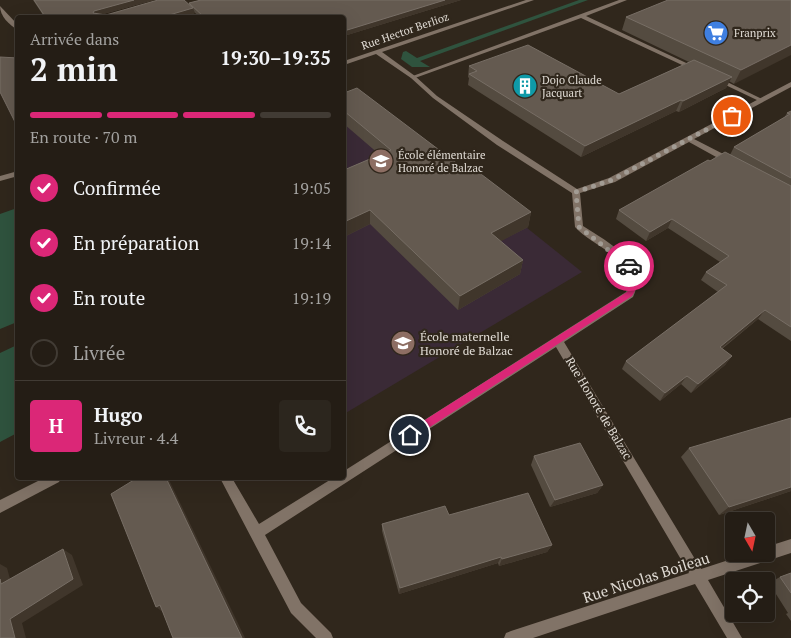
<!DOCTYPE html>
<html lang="fr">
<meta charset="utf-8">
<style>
:root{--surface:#241d15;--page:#2c261e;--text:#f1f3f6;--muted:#a3a2a0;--line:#413b34;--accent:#db2777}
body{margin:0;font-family:"PT Serif",serif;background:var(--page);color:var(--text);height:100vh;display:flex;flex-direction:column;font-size:19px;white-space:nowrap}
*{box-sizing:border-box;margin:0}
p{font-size:16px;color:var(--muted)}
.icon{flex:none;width:28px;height:28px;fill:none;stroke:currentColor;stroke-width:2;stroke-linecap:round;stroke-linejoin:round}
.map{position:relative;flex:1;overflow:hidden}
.details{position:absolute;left:15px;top:15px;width:331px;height:465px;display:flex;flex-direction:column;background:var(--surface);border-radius:5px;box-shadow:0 5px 20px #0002,0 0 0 1px var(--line)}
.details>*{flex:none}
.needle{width:32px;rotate:171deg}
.controls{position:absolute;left:725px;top:512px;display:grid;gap:10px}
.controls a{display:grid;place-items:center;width:50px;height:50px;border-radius:5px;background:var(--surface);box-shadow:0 5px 20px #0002,0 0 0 1px var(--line);font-size:25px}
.pin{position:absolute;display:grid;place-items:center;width:42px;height:42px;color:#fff;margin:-21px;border:2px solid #fff;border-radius:50%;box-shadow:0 1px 5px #0007}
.courier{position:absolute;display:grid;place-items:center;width:50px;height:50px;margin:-25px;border:4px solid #db2777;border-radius:50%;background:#fff;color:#222;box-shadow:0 1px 6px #0007}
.head em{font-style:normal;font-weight:700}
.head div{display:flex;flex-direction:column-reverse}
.head{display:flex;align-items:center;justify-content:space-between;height:85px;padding:0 15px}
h1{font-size:32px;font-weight:700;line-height:38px}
.bar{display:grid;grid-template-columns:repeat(4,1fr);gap:8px 5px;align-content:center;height:60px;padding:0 15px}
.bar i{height:6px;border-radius:4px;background:var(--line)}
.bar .selected{background:var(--accent)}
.bar p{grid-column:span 4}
.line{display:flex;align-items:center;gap:12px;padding:0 15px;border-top:1px solid var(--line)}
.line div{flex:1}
.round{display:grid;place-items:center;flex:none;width:52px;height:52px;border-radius:5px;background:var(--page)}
ol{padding:0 15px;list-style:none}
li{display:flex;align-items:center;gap:15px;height:55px}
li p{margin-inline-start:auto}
li .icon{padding:5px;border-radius:50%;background:var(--accent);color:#fff;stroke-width:4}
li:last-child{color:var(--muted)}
li i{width:28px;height:28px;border:2px solid var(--line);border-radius:50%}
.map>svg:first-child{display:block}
</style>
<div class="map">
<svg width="791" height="638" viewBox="0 0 791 638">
<rect width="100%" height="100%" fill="#30271c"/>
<polygon fill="#3a2a36" points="344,107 466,179 582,272 344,414"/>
<g fill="#2f533e">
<polygon points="579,0 588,0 420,61 430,67 412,67 401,59 403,52 406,51 417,58"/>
<polygon points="17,208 17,322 0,329 0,214"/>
<polygon points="17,345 17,433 0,442 0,353"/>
</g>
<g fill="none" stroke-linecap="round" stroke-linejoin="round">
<g fill="#817367" fill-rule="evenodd">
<polygon points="619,0 627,0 586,16 699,69 699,71 695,71 581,18 415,78 410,77"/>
<polygon points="715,78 719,78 764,100 759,101 715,80"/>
</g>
<g fill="#817367" fill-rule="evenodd">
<path d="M 526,0 L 534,0 L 382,52 L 415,76 L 437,96 L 503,141 L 577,189 L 609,178 L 791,82 L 791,87 L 694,139 L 733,159 L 733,163 L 727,163 L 689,142 L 615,182 L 580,193 L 583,226 C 606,241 650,263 633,297 L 564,342 L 701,569 L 747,554 L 766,554 L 766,547 L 791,539 L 791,553 L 708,580 L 742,638 L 727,638 L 695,584 L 533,638 L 504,638 L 506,633 L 511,631 L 689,573 L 556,347 L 265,535 L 301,603 L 331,633 L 333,638 L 316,638 L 291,613 L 220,478 L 232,478 L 259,524 L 333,478 L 344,478 L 344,471 L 626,292 C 638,258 592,247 575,227 L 572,193 L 497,145 L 433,98 L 411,78 L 376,54 L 344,65 L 344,61 Z"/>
<path d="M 0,6 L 18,25 L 18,30 C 9,25 0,16 0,6 Z"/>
<polygon points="18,171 18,176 0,181 0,176"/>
<polygon points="44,478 61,478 59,482 0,513 0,500"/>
</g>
</g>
<g fill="#544b40">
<polygon points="33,0 154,0 103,14 106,15 189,5 189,3 201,0 461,0 344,36 344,18 201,18 194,12 195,13 180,18 45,18"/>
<polygon points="791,0 734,84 729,81 726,88 679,112 676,111 581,157 468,85 469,78 468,77 469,66 619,94 689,62 622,30 626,17"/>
<polygon points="344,93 463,168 531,212 528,227 500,241 523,260 520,274 458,310 370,224 344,237 344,170 380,155 344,124"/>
<polygon points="791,111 791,341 758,319 722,349 732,356 725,365 691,393 681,384 660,401 622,369 626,361 718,292 701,280 706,272 720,262 668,228 646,241 616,219 619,210 710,161 730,155 734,147 784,118 787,113"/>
<polygon points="689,448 791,491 719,515 681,457"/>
<polygon points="534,456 603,485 597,493 550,507 531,465"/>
<polygon points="449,515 552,545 547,552 499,566 498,563 399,594 382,531 382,524"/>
<polygon points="791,573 791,621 786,614 788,613 769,583 780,577"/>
</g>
<g fill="#40362b">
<polygon points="134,0 154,0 96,16 93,13 94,11"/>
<polygon points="445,0 461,0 344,36 344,31"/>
<polygon points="193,8 195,13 180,18 159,18"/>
<polygon points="791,45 791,55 734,84 741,70"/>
<polygon points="732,77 726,88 679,112 683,101"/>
<polygon points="681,100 676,111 581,157 585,146"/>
<polygon points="370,210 370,224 344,237 344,222"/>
<polygon points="531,212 528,227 488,248 491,233"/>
<polygon points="672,219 668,228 646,241 650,232"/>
<polygon points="523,260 520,274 458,310 460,296"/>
<polygon points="765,310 758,319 713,355 720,347"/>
<polygon points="732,356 725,365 691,393 698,384"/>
<polygon points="687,376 681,384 660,401 665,393"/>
<polygon points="166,478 167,478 170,482 245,638 242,638"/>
<polygon points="603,485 597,493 550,507 555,500"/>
<polygon points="791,487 791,491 719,515 729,507"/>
<polygon points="552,545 547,552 499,566 502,559"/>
<polygon points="63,549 72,555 83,585 22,623 26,638 15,638 10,619"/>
<polygon points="501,557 498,563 399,594 400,588"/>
<polygon points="0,564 7,568 13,590 1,584 0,579"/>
<polygon points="160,605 164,613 156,607"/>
</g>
<g fill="#645a50" stroke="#776e65">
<polygon points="34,0 134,0 94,11 93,13 106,15 158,0 184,0 193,8 159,18 46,18"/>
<polygon points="201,0 445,0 344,31 344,18 205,18 189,3"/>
<polygon points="668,0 791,0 791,45 741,70 626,17"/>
<polygon points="528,45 619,94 694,60 732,77 683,101 681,100 585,146 469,74 477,71 469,66"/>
<polygon points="0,57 18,58 18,128 0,92"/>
<polygon points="357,88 463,168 469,165 531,212 491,233 523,260 460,296 370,210 344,222 344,170 391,150 344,111 344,93"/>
<polygon points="791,111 791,178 734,147 790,114 787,113"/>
<polygon points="725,152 791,186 791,327 765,310 720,347 732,356 698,384 687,376 665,393 626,361 727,285 706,272 729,256 672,219 650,232 619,210 708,160 710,161"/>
<polygon points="791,418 791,487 729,507 689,448"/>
<polygon points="580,443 603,485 555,500 534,456"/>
<polygon points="137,478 166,478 242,638 173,638 160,605 156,607 111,494"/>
<polygon points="528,493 552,545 502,559 501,557 400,588 382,524 445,506 449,515"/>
<polygon points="63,549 73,579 10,619 15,638 0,638 0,579 1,584"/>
<polygon points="791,573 791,593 780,577"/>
</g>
<path fill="#db2777" d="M 626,264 L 631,264 C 639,276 640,284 632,296 L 413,438 L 406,438 L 406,432 L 627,292 C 633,283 630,275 625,266 Z"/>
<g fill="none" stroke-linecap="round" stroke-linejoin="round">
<polyline stroke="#a29c94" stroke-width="5" stroke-dasharray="0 9" points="629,266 579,227 576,192 612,180 732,116"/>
</g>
<defs>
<symbol id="supermarket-disc" viewBox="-11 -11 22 22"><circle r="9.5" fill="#3f7fe0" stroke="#30271c"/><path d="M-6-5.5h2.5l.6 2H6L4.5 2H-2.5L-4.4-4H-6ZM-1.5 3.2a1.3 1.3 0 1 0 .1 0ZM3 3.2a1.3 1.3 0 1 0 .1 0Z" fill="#fff"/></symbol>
<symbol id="building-disc" viewBox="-11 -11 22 22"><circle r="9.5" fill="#0f9aa8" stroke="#30271c"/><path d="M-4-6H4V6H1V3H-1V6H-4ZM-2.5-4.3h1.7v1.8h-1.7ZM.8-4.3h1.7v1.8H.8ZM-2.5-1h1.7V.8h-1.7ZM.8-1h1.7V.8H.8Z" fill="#fff"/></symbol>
<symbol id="school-disc" viewBox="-11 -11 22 22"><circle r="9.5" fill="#8d6e63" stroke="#30271c"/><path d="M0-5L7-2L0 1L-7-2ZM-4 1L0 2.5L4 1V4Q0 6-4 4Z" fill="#fff"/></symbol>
</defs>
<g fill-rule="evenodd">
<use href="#supermarket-disc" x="702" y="19" width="28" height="28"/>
<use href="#building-disc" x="511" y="72" width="28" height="28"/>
<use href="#school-disc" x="367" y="147" width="28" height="28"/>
<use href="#school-disc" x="389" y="329" width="28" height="28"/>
</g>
<g text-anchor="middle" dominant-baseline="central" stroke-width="4.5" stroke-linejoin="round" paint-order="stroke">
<g font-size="11" fill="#e0dbd4" stroke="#30271c">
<text transform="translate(405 31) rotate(-19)">Rue Hector Berlioz</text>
</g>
<g font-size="11" fill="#e0dbd4" stroke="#30271c" text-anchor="start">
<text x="734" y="33">Franprix</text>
<text x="542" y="80">Dojo Claude<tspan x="542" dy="13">Jacquart</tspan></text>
<text x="398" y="155">École élémentaire<tspan x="398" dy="13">Honoré de Balzac</tspan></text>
</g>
<g font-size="12" fill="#e0dbd4" stroke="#30271c" text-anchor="start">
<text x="420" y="336">École maternelle<tspan x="420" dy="14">Honoré de Balzac</tspan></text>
</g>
<g font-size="12" fill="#e0dbd4" stroke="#30271c">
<text transform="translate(599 408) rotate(59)">Rue Honoré de Balzac</text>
</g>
<g font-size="15" fill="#e0dbd4" stroke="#30271c">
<text transform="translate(646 577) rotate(-18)">Rue Nicolas Boileau</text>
</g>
</g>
</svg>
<div class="controls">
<a><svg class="needle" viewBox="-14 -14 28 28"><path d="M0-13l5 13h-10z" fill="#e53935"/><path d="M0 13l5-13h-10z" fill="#a3a2a0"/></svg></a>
<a><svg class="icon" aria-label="locate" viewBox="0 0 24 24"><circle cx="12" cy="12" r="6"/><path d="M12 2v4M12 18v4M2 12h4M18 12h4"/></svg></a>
</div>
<div class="pin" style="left:732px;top:116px;background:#ea580c"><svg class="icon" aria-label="bag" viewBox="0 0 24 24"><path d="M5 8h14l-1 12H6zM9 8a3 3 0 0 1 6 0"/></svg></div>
<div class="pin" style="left:410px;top:435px;background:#1f2937"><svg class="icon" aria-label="home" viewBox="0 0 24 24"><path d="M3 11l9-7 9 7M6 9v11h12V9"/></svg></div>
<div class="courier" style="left:629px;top:266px"><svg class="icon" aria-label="car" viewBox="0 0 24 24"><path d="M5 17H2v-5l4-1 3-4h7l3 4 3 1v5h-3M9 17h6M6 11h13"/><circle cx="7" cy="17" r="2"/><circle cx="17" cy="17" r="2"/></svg></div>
<section class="details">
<div class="head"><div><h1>2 min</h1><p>Arrivée dans</p></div><em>19:30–19:35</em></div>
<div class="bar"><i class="selected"></i><i class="selected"></i><i class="selected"></i><i></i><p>En route · 70 m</p></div>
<ol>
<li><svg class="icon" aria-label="check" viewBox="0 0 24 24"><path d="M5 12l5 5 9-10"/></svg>Confirmée<p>19:05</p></li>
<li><svg class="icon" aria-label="check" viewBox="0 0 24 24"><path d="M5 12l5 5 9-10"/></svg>En préparation<p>19:14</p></li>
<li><svg class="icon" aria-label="check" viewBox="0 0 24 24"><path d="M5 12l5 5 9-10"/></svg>En route<p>19:19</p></li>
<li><i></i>Livrée</li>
</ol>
<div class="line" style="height:90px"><b class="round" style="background:var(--accent);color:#fff">H</b><div><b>Hugo</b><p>Livreur · 4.4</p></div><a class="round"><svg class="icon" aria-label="phone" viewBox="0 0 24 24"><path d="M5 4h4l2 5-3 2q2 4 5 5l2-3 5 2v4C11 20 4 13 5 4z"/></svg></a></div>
</section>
</div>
